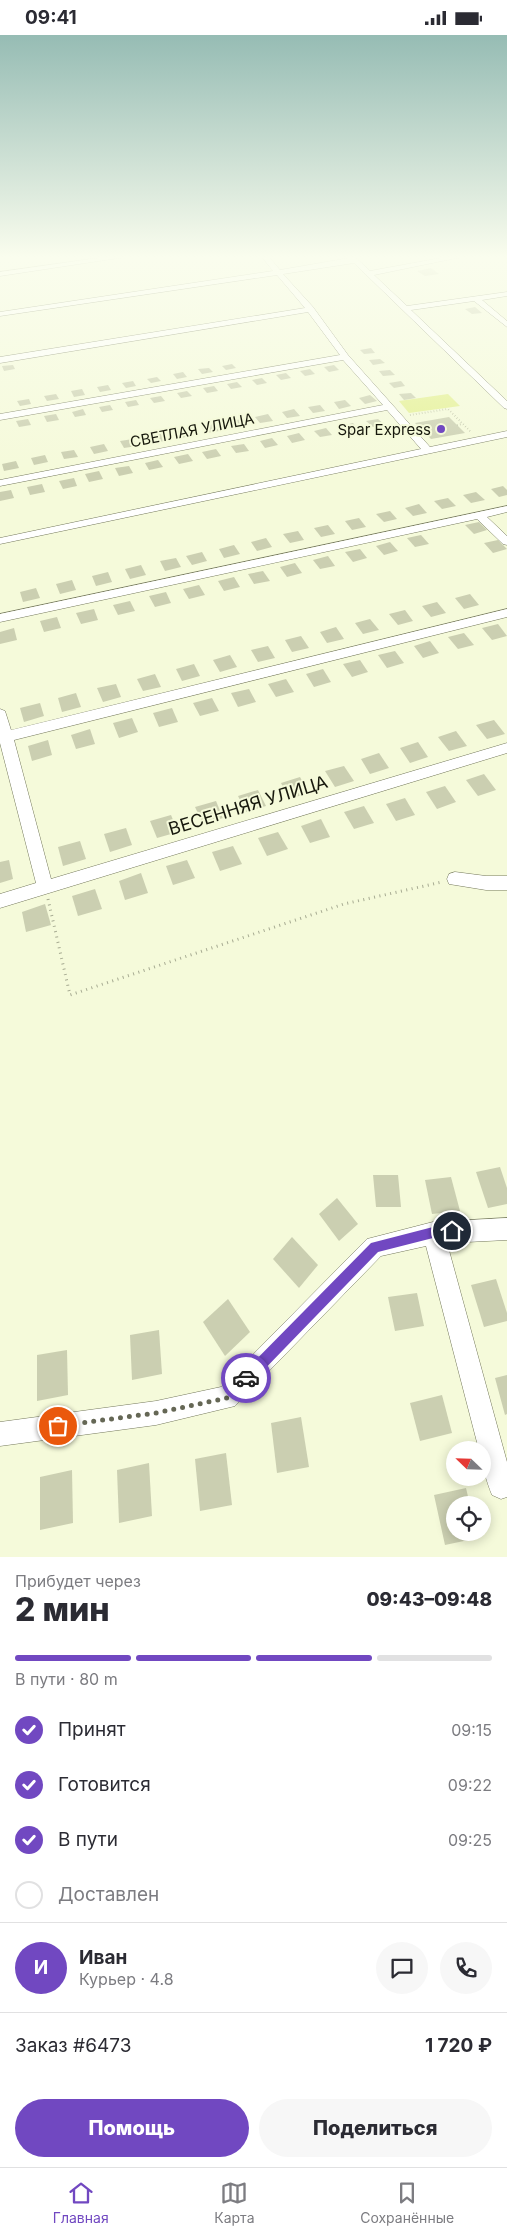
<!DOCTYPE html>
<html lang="ru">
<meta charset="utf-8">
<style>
:root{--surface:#fff;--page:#f7f7f7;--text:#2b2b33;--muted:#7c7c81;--line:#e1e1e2;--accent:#7148c1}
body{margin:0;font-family:Inter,sans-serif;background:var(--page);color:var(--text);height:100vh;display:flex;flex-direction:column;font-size:19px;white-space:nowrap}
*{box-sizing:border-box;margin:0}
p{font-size:16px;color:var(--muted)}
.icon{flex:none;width:28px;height:28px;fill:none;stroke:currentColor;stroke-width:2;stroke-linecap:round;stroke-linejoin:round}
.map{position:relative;height:1522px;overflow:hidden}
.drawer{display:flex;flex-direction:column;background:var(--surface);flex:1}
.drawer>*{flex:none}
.needle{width:32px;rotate:293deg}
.controls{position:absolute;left:446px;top:1406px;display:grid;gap:10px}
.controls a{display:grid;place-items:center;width:45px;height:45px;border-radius:50%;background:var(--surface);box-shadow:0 2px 12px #0003;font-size:25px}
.pin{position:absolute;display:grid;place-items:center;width:42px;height:42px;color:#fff;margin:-21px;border:2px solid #fff;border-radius:50%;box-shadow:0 1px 5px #0007}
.courier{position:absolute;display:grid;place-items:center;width:50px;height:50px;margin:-25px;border:4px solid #7148c1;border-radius:50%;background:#fff;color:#222;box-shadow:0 1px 6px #0007}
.head em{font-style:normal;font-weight:800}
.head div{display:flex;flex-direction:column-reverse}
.head{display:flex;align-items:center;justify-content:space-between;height:85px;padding:0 15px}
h1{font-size:32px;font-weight:800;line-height:38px}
.bar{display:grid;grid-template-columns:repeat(4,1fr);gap:8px 5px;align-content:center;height:60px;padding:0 15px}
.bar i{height:6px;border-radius:4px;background:var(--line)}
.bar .selected{background:var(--accent)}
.bar p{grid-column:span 4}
.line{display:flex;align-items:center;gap:12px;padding:0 15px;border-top:1px solid var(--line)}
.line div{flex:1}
.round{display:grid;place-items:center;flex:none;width:52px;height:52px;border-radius:26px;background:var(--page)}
ol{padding:0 15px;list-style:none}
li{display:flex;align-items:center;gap:15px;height:55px}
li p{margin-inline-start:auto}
li .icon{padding:5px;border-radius:50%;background:var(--accent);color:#fff;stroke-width:4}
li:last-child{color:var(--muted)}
li i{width:28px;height:28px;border:2px solid var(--line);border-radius:50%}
.button{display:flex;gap:10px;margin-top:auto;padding:10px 15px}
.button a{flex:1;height:58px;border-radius:30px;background:var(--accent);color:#fff;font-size:20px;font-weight:800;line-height:58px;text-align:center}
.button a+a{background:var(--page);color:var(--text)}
.status{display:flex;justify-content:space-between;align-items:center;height:35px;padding:0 25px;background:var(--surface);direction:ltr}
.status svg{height:14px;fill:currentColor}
.dock{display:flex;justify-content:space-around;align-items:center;height:70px;border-top:1px solid var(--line);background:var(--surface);font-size:14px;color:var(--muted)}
.dock a{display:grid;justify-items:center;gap:2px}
.dock .selected{color:var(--accent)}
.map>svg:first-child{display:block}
</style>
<div class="status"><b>09:41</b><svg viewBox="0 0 49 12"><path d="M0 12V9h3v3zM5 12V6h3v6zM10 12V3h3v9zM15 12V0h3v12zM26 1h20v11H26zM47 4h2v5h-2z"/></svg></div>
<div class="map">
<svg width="507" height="1522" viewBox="0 0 507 1522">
<rect width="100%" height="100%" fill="#f5fada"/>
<polygon fill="#e4f093" points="448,359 460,371 409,378 399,366"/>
<g fill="#cbcfb1">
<polygon points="431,233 439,239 425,241 417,236"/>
<polygon points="475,272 482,278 472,279 465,274"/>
<polygon points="371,313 375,318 364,319 360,315"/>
<polygon points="380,324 385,328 373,330 369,325"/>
<polygon points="232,329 236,333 226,335 222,331"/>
<polygon points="13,330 15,334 4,336 2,331"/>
<polygon points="334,330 339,335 329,337 324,332"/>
<polygon points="209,333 213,337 202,339 198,334"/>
<polygon points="310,334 315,339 305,341 300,336"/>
<polygon points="390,335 395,340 383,341 379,336"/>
<polygon points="183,337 187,342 177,344 173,339"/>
<polygon points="286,338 291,343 281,345 276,340"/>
<polygon points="157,342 161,346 151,348 147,344"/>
<polygon points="262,343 267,348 257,350 252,345"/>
<polygon points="133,346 136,351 126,353 122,348"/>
<polygon points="401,346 405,351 394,353 389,348"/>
<polygon points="237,347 242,352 231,354 227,349"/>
<polygon points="108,350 111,355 100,357 97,352"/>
<polygon points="214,351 218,356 207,358 203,353"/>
<polygon points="82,354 85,360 74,362 71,356"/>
<polygon points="187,356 192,361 181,363 177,358"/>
<polygon points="411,358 416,363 404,365 399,359"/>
<polygon points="56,359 59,364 47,366 44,361"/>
<polygon points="370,360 377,366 365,369 359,363"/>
<polygon points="161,361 165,366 154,368 150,363"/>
<polygon points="29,364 31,369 20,371 17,366"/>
<polygon points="136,365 139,370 128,372 125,367"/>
<polygon points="345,365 351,371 339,374 334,367"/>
<polygon points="110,370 113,375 102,377 99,372"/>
<polygon points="320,370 325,376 313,378 308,372"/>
<polygon points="83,374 86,380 75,382 72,377"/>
<polygon points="294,374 300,381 287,383 282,377"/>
<polygon points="56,379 59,385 47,387 44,381"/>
<polygon points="268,379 273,386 260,388 255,382"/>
<polygon points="449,382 465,398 431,404 415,388"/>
<polygon points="28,384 31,390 19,392 16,386"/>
<polygon points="241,384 246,391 233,393 228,387"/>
<polygon points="378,384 385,390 373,392 366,386"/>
<polygon points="353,388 359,395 347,397 341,391"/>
<polygon points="214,389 219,396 206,398 201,391"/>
<polygon points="326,393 332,400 320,402 314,396"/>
<polygon points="189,394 194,400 181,403 176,396"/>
<polygon points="299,398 305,405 292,408 287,401"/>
<polygon points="161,399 165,406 152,408 148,401"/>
<polygon points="272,403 278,410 265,413 260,406"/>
<polygon points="133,404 137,411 124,413 120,406"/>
<polygon points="104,409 108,416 94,419 90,412"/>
<polygon points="244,409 249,416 236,418 231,411"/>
<polygon points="216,414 221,421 207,424 202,417"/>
<polygon points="74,415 78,422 64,424 61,417"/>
<polygon points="188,419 193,426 179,429 174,422"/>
<polygon points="45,420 48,427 34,430 31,423"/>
<polygon points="158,425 163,432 149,435 145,428"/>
<polygon points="16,426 19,433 4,436 2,429"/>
<polygon points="129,431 133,438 119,441 115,433"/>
<polygon points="99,436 103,444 89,447 85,439"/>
<polygon points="74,443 77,451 63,454 59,446"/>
<polygon points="42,449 45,457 30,460 27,452"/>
<polygon points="503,451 507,455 507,460 499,462 491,454"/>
<polygon points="11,455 14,463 0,466 0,457"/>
<polygon points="476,457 485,465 471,468 463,460"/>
<polygon points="448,463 456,471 442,474 434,466"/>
<polygon points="419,469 427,478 413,481 405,473"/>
<polygon points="390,476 397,484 384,487 376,479"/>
<polygon points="359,483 366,492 352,495 345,486"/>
<polygon points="479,487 487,495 474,499 465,490"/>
<polygon points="328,490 335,499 321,502 314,493"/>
<polygon points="298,496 304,505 290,508 283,499"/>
<polygon points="421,500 429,509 415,512 407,503"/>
<polygon points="266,503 272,512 257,516 251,507"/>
<polygon points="498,505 507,514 493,518 484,508"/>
<polygon points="390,507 398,516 384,520 376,511"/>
<polygon points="234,510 240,519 224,523 219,514"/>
<polygon points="360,514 367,523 353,527 345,517"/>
<polygon points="202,517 207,526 192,530 186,521"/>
<polygon points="328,521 335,531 320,534 313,525"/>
<polygon points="176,523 181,532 165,536 160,526"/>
<polygon points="295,528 302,538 287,542 280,532"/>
<polygon points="141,530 146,540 130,544 125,534"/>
<polygon points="263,536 270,546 254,549 248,539"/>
<polygon points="108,537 112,547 96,551 92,541"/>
<polygon points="234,542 240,552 224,556 218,546"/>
<polygon points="72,545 76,555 60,559 56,549"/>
<polygon points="199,550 205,560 189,564 183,554"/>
<polygon points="36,553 40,563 23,567 20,557"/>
<polygon points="166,557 171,568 155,572 149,561"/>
<polygon points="470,559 479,570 464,574 455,563"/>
<polygon points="130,566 135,576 118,580 113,570"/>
<polygon points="437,567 446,578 431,582 422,571"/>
<polygon points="94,574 98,585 81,589 76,578"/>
<polygon points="405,575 413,586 398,590 389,579"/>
<polygon points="57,582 61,593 44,597 40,586"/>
<polygon points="370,584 379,595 363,599 355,588"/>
<polygon points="498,589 507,601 492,605 482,593"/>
<polygon points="336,592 344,604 327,608 320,597"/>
<polygon points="14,593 17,605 0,609 0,597"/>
<polygon points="464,598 474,610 458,614 448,602"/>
<polygon points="301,601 309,613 292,617 285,605"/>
<polygon points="430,606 439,618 423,623 414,611"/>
<polygon points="268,611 275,623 258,627 251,615"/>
<polygon points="395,616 404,628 387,633 378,620"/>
<polygon points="230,620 237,632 220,637 213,625"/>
<polygon points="360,625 368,637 352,642 343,629"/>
<polygon points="194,629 200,641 182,646 176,634"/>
<polygon points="323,634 331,647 314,652 306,639"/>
<polygon points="155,639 161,652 143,656 137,644"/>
<polygon points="286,644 294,657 276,662 268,649"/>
<polygon points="116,649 121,662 103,667 97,653"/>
<polygon points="249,654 256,667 238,672 231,658"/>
<polygon points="76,658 81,672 62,677 58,663"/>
<polygon points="212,663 219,676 200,681 193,668"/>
<polygon points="40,668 44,681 24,687 20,673"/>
<polygon points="172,673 178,687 159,692 153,678"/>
<polygon points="132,683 138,697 119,703 113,688"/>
<polygon points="494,685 505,699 487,704 476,690"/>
<polygon points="90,694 95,709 76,714 71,700"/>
<polygon points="456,696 467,711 449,716 438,702"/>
<polygon points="48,705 52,720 32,726 28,711"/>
<polygon points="418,707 428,722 410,728 400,713"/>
<polygon points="379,718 389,733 370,739 361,724"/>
<polygon points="344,731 354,746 335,752 325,736"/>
<polygon points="484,739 496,755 478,761 466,745"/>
<polygon points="300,742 309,758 289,764 281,748"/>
<polygon points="445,751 456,767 437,774 426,757"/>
<polygon points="258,755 266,771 246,777 238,761"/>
<polygon points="405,763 415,780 396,786 386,769"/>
<polygon points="216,766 223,783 203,789 195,772"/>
<polygon points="364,771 374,788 354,794 344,777"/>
<polygon points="171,780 178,797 157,803 150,786"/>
<polygon points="321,784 330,802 310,808 301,791"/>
<polygon points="126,793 132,810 110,817 104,799"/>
<polygon points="278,797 288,814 267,821 258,803"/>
<polygon points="80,806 86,824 63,831 58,812"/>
<polygon points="233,811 242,829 220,836 212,817"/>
<polygon points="9,825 13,844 0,848 0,827"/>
<polygon points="187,825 195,843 173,850 166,831"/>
<polygon points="141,838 148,858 125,865 119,846"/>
<polygon points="95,854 102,874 78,881 72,861"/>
<polygon points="45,869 51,890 26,897 22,877"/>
<polygon points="500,1132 507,1153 507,1169 488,1173 476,1137"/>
<polygon points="373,1140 398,1140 401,1172 376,1172"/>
<polygon points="451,1142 460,1176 432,1179 425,1145"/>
<polygon points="337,1163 358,1189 339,1206 319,1179"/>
<polygon points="292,1202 318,1230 299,1253 273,1224"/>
<polygon points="496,1244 507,1278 507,1286 484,1292 471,1250"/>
<polygon points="417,1258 424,1291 395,1296 388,1262"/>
<polygon points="228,1264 250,1297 225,1321 203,1287"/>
<polygon points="159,1295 162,1339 132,1345 130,1300"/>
<polygon points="67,1315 68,1360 37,1366 37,1320"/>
<polygon points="507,1340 507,1379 505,1380 495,1343"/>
<polygon points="442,1360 452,1398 420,1406 410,1368"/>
<polygon points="301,1382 309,1432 277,1438 271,1388"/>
<polygon points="226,1418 232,1470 200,1476 195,1424"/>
<polygon points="149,1428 152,1481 119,1488 117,1435"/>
<polygon points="72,1435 73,1488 40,1495 40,1442"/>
<polygon points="466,1453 470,1470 455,1470 455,1498 477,1498 478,1503 445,1510 434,1460"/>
</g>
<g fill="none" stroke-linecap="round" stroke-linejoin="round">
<defs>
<g id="minor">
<polygon points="105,222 125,222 0,241 0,237"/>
<polygon points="262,222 269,222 280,235 355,222 370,236 446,222 461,222 374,240 407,271 507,257 507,261 482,265 507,286 507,292 474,266 411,275 507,366 507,374 504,373 354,228 283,239 313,272 348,320 430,412 507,396 507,402 0,509 0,503 421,414 387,375 0,451 0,445 383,370 343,325 0,385 0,379 340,320 308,277 0,328 0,322 305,273 277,240 0,281 0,277 273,236"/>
<polygon points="507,471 507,477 487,482 507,501 507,510 503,509 477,484 0,587 0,579"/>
<polygon points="507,574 507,582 14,705 51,844 507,708 507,718 0,873 0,859 36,848 0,708 0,674 5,676 11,695"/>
<polygon points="455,837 486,841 507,841 507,855 486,855 449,849 447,844 449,839"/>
<path d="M 507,1183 L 507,1205 L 447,1208 L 507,1427 L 507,1462 L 501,1464 L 492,1460 C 486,1445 482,1431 482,1415 L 479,1415 L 426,1211 L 381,1221 L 235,1371 L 156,1390 L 0,1411 L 0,1387 L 156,1366 L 221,1352 L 367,1204 L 433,1187 Z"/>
</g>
</defs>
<use href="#minor" stroke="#74785c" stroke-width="1"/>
<g stroke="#a7ab92" stroke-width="2" stroke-dasharray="0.5 2.5" stroke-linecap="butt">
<polyline points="410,380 448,374 470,396"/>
<polyline points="457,390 462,389"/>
</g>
<polyline stroke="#a7ab92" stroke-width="3" stroke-dasharray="1 4.5" stroke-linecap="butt" points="48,864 70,960 344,869 442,847"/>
<use href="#minor" fill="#fff" fill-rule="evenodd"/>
</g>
<linearGradient id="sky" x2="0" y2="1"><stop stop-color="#96bcb4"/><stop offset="0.51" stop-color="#fafdee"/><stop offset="1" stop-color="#fafdee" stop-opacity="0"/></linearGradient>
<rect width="507" height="435" fill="url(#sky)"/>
<polygon fill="#7148c1" points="452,1191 456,1192 457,1196 456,1201 433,1203 378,1217 251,1348 246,1350 242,1348 240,1343 242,1339 371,1208 433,1192"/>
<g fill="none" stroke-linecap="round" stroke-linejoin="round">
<polyline stroke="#656755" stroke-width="5" stroke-dasharray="0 9" points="58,1391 156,1378 227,1363 246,1343"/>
</g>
<circle fill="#7148c1" stroke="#f5fada" stroke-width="2" cx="441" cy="394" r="5"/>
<g text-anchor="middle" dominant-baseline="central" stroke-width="4" stroke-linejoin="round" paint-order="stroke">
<g font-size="15" fill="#17180d" stroke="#f5fada" text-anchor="end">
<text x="431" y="394">Spar Express</text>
</g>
<g font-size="15" fill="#17180d" stroke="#f5fada">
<text transform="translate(192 395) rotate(-11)">СВЕТЛАЯ УЛИЦА</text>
</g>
<g font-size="18" fill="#17180d" stroke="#f5fada">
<text transform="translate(248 770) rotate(-17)">ВЕСЕННЯЯ УЛИЦА</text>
</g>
</g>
</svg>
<div class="controls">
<a><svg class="needle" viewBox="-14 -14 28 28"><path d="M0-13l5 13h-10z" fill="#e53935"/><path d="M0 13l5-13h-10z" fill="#7c7c81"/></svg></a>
<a><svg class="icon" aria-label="locate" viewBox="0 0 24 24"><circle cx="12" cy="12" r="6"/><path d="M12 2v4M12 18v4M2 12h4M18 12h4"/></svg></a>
</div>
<div class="pin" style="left:58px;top:1391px;background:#ea580c"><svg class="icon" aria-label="bag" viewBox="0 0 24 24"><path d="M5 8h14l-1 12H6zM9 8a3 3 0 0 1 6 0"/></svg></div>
<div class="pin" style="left:452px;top:1196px;background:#1f2937"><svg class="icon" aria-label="home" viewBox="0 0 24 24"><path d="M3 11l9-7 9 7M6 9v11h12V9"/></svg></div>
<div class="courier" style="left:246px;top:1343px"><svg class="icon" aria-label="car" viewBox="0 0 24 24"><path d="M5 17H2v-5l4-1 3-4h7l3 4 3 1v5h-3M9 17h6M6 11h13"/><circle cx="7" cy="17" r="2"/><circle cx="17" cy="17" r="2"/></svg></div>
</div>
<section class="drawer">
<div class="head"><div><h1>2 мин</h1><p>Прибудет через</p></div><em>09:43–09:48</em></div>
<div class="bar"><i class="selected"></i><i class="selected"></i><i class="selected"></i><i></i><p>В пути · 80 m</p></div>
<ol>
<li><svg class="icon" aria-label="check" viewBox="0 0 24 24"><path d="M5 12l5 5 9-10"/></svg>Принят<p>09:15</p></li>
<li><svg class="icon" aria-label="check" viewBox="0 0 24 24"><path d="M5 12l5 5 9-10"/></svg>Готовится<p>09:22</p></li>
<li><svg class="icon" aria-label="check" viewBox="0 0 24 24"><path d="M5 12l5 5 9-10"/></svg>В пути<p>09:25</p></li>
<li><i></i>Доставлен</li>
</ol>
<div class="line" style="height:90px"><b class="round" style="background:var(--accent);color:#fff">И</b><div><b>Иван</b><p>Курьер · 4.8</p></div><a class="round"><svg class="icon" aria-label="chat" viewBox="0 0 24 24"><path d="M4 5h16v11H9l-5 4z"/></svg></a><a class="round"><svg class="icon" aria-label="phone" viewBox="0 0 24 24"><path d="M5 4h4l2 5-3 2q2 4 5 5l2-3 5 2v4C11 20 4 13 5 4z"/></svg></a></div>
<div class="line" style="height:65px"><div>Заказ #6473</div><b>1 720 ₽</b></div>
<div class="button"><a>Помощь</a><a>Поделиться</a></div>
</section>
<nav class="dock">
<a class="selected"><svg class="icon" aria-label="home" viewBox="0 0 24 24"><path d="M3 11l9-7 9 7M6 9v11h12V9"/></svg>Главная</a>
<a><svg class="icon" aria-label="map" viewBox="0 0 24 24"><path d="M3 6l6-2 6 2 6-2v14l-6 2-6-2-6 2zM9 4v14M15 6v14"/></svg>Карта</a>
<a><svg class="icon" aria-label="saved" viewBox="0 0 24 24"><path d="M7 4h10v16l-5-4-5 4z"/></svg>Сохранённые</a>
</nav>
